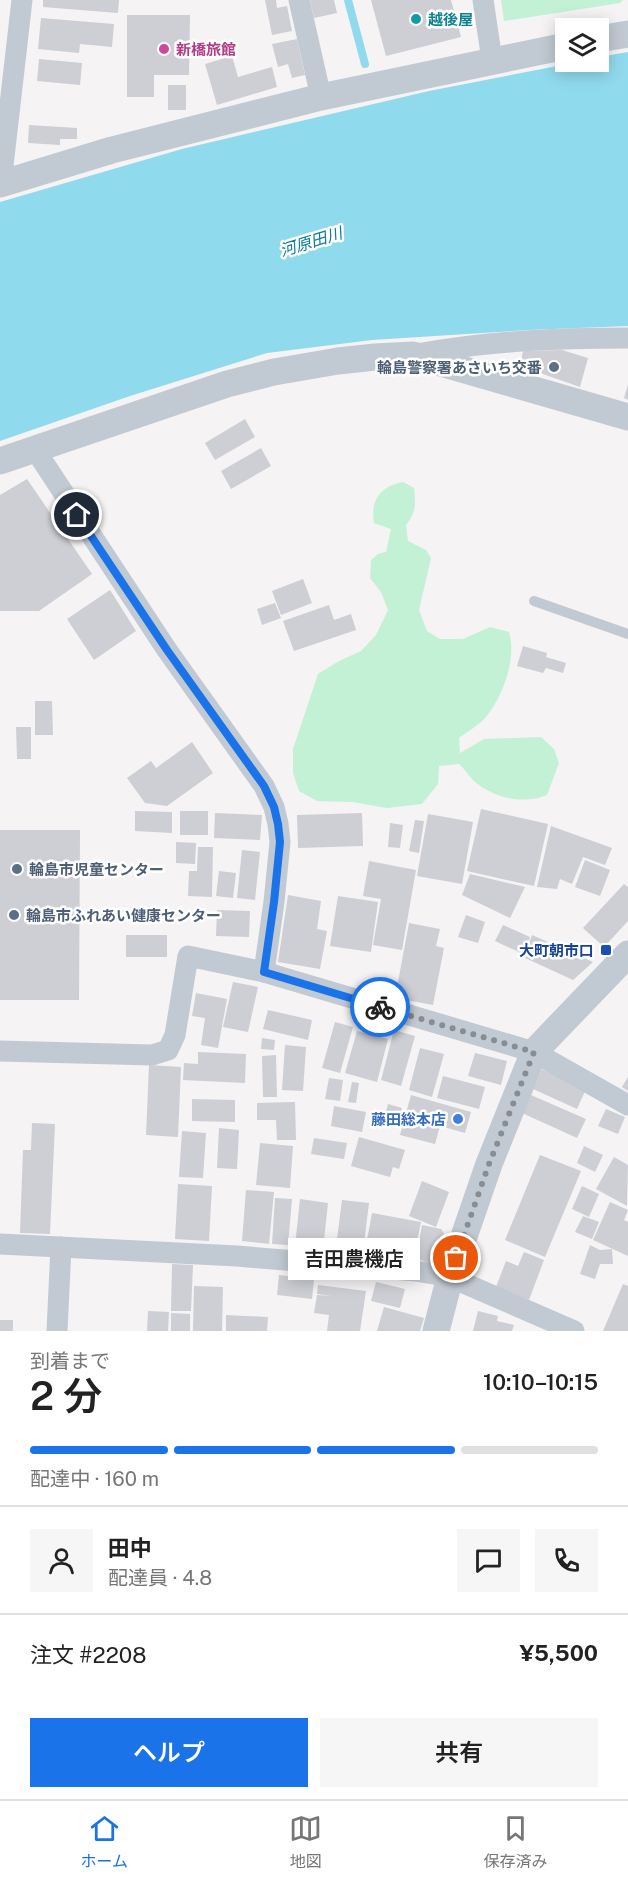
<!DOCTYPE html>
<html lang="ja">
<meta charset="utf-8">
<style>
:root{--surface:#fff;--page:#f6f6f6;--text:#222;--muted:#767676;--line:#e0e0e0;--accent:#1a73e8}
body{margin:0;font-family:"Public Sans","Noto Sans JP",sans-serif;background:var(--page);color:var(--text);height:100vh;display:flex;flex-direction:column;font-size:22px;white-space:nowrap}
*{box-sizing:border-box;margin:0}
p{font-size:20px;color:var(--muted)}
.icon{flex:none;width:33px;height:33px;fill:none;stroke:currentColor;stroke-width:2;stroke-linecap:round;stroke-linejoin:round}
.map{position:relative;height:1331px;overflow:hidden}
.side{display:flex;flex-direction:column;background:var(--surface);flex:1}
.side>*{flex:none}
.buttons{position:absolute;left:555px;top:18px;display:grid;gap:12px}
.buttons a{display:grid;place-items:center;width:54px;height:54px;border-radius:0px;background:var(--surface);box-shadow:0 3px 15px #0003;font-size:30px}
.pin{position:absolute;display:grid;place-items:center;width:51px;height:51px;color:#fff;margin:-26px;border:3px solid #fff;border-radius:50%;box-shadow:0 2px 6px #0007}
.courier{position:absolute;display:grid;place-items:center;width:60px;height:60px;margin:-30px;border:4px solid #1a73e8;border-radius:50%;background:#fff;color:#222;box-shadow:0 2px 8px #0007}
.bubble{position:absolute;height:42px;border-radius:0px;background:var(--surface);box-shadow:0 3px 15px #0003;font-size:20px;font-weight:600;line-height:42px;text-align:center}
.headline em{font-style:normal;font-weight:600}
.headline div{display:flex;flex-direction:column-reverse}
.headline{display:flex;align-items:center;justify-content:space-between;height:102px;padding:0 30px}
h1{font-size:39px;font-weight:600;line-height:45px}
.bar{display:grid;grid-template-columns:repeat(4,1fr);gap:9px 6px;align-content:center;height:72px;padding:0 30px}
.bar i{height:8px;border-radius:4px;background:var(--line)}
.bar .active{background:var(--accent)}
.bar p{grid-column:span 4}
.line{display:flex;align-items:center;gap:15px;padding:0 30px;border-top:2px solid var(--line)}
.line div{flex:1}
.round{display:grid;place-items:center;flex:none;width:63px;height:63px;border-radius:0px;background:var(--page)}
.action{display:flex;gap:12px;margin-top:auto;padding:12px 30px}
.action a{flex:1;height:69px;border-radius:0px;background:var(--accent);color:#fff;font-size:24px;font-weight:600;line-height:69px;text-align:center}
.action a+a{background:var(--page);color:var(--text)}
.tab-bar{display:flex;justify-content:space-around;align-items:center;height:84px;border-top:2px solid var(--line);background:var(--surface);font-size:16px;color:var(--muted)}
.tab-bar a{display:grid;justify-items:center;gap:3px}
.tab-bar .active{color:var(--accent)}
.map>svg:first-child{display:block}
</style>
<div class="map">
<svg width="628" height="1331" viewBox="0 0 628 1331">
<rect width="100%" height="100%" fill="#f5f3f3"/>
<g fill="#c3f1d5">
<polygon points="501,0 623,0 620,3 504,21"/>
<path d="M 403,482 L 414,488 C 416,505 416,512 406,525 L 408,541 L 426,550 L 431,558 L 419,610 L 427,631 L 440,639 L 463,639 L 490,627 L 509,632 C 517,658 503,696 486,717 C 479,725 468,731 459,738 L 460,753 L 484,739 L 541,737 L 554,749 L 559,763 L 547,795 C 525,804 498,799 479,785 C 471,780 466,770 459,764 L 439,766 L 438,784 L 422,804 L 387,808 L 352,802 L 317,801 L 299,791 L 293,773 L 293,749 L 318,674 L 339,661 L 361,651 L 376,635 L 388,610 L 381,592 L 370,578 L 371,560 L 378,554 L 386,552 L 391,529 L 374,523 C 370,500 381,486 403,482 Z"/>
</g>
<polygon fill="#90daee" points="628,52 628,326 528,330 372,340 267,353 130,396 0,441 0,202 182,149 429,91 578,62 598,62 599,57"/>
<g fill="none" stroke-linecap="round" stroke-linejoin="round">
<polyline stroke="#90daee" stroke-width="8" points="348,0 365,64"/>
</g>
<g fill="#cdcfd5">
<polygon points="43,0 119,0 118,13 43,7"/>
<polygon points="265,0 276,0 277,8 287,6 292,31 272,35"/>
<polygon points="310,0 334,0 337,13 314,18"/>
<polygon points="371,0 451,0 461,37 386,56"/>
<polygon points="127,15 190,15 189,75 154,75 154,97 127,97"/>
<polygon points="41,18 114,24 112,47 80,44 79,53 38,49"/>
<polygon points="297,39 305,75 292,78 288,64 278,67 272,44"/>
<polygon points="232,56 238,77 272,67 277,87 217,105 205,64"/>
<polygon points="39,59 82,63 80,85 37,81"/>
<rect x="168" y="85" width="18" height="25"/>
<polygon points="29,125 77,128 77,139 60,139 60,145 28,143"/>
<polygon points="562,350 588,358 580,387 520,366 523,351"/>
<polygon points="628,385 628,400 624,398"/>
<polygon points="245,419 255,437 215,460 205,443"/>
<polygon points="261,448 271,466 231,489 221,471"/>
<polygon points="27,479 92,574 39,611 0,611 0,495"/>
<polygon points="303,579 312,603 281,615 272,591"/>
<polygon points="110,590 136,631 94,660 67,619"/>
<polygon points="275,603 281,618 262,625 257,609"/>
<polygon points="329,605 334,620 351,614 356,630 294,651 283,621"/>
<polygon points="523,646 547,653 546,657 566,663 563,673 546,668 543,673 517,666"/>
<polygon points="35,701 52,701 53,735 35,735"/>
<polygon points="16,727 31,727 31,759 17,759"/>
<polygon points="192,742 213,773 167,806 145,803 127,778 151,761 156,768"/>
<polygon points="481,809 548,824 534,886 467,871"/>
<polygon points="135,811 172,812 172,833 135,831"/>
<rect x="180" y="811" width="28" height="24"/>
<polygon points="215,813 262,815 260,840 214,838"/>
<polygon points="362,813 363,846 298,848 297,815"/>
<polygon points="428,814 473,822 462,884 417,876"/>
<polygon points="415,820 424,821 419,853 409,851"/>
<polygon points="390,823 403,825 400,848 388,847"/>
<polygon points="551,826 612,848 605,865 583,857 572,884 560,879 557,889 537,887"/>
<polygon points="0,830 80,830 79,1000 0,1000"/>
<polygon points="176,842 196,843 195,864 176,863"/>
<polygon points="198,847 213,847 212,897 188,896 189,871 197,871"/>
<polygon points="242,850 260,852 255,900 237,898"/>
<polygon points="585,860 610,870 600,896 575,887"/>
<polygon points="369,861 416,870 402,950 373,945 381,899 363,896"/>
<polygon points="219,871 236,873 233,898 216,896"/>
<polygon points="470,874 525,887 510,918 462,895"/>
<polygon points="624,884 628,887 628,921 604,947 583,928"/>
<polygon points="288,895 321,901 317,929 327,931 320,969 278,962"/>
<polygon points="338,896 378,902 371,952 330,946"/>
<polygon points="217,910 250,911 249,937 216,936"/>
<polygon points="466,915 485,922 478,943 458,937"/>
<polygon points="409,923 440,929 436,946 444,948 433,1005 395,998"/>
<polygon points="503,925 530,937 523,954 495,941"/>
<rect x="126" y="935" width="41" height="22"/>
<polygon points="532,935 593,962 573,980 523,957"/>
<polygon points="233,982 258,987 248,1032 223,1027"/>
<polygon points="196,993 227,999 218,1048 201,1045 205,1018 192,1016"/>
<polygon points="268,1010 312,1020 308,1040 263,1029"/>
<polygon points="335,1022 353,1027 340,1073 322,1068"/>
<polygon points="394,1030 415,1036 401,1086 381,1080"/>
<polygon points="357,1031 388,1039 377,1082 345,1073"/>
<polygon points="262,1038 275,1040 274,1050 261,1049"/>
<polygon points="285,1045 306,1047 303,1091 282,1090"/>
<polygon points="420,1048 444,1054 432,1097 409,1090"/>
<polygon points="198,1052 246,1054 245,1083 183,1080 184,1063 198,1064"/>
<polygon points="475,1053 507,1061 501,1085 468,1076"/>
<polygon points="276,1055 277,1097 263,1097 262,1056"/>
<polygon points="149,1065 181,1067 178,1137 146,1135"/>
<polygon points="542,1069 586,1089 577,1109 533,1089"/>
<polygon points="443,1076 485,1087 479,1109 437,1098"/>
<polygon points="628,1077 628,1091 622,1087"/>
<polygon points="329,1078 343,1080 340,1101 325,1099"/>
<polygon points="352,1082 359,1083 356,1103 348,1102"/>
<polygon points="411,1095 471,1112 465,1133 440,1126 435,1144 400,1135"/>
<polygon points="531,1095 586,1119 577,1138 522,1113"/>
<polygon points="192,1099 235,1100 235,1122 192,1121"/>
<polygon points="295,1102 296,1140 277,1140 276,1120 257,1120 257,1103"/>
<polygon points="388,1104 402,1108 397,1126 383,1122"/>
<polygon points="334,1106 366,1112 362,1132 331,1126"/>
<polygon points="606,1109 625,1117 618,1134 598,1126"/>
<polygon points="32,1123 55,1124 50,1234 20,1233 23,1150 31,1150"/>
<polygon points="219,1128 239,1130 237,1169 217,1168"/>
<polygon points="182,1131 206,1133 203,1178 179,1177"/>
<polygon points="359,1137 405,1150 399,1169 393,1167 390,1177 351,1166"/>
<polygon points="314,1138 347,1143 344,1159 311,1154"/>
<polygon points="260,1143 293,1146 290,1188 256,1185"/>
<polygon points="584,1146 603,1155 595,1172 577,1163"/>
<polygon points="540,1155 581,1171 545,1257 505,1240"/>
<polygon points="614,1157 628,1165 627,1206 596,1189"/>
<polygon points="422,1181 449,1192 436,1227 409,1216"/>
<polygon points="178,1184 212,1186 209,1241 175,1239"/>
<polygon points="582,1186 599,1194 589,1217 572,1209"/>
<polygon points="246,1190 274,1192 269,1244 242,1241"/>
<polygon points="275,1198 292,1199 288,1245 272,1244"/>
<polygon points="300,1199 328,1203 323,1249 295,1246"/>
<polygon points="342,1200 369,1203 363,1251 336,1247"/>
<polygon points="610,1202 628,1210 624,1220 628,1222 628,1256 593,1240"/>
<polygon points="372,1213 421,1222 414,1257 365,1251"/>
<polygon points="583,1216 599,1222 592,1239 575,1232"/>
<polygon points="422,1225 441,1229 444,1233 433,1265 416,1258"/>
<polygon points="590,1245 600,1250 612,1249 613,1264 600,1264 595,1279 580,1274"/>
<polygon points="524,1252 544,1260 529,1300 496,1287 506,1261 518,1266"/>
<polygon points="172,1264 193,1265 191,1311 171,1311"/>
<polygon points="279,1275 314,1279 312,1299 277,1295"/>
<polygon points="376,1282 405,1289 400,1308 371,1301"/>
<polygon points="623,1284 628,1286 628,1331 603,1331"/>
<polygon points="318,1285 366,1291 360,1331 327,1331 329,1315 314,1313 317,1295 332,1296 317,1294"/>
<polygon points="194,1286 223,1287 222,1331 193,1331"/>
<polygon points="384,1307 424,1318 420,1331 377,1331"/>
<polygon points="148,1311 169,1312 168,1331 147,1331"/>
<polygon points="478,1311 498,1316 497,1321 514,1325 512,1331 473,1331"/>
<polygon points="171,1313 190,1314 190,1331 171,1331"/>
<polygon points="226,1315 268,1317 267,1331 226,1331"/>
<rect x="0" y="1320" width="13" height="11"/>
</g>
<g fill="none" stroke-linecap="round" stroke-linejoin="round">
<polyline stroke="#c1cad2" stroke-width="10" points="534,601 628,634"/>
<g stroke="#c1cad2" stroke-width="21">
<polyline points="299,0 321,97"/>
<polyline points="483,0 492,60"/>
<polyline points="1,183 22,0"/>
<path d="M 417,354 C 489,341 555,338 628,338"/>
<polyline points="34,448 167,650 264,786 274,807 278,824 280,842 274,902 264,972"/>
<polyline points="0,1051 152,1055 168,1050 175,1035 188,956 264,972 534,1052 628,1105"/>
<polyline points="0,1244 237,1256 416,1271 450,1277 574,1331"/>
<polyline points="57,1331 61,1247"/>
</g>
<g stroke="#c1cad2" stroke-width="27">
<polyline points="598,39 628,34"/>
<polyline points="0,184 112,150 321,97 566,46"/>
<polyline points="0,461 227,384 274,372 338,361 375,357 413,355 628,417"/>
<polyline points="436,1331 450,1277 489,1164 534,1052 628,954"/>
</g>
</g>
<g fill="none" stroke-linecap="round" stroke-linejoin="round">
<polyline stroke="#868d94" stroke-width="6" stroke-dasharray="0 10.8" points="380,1007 534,1052 489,1164 456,1258"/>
<polyline stroke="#1a73e8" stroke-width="8" points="77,515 167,650 264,786 274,807 278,824 280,842 274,902 264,972 380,1007"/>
</g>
<circle fill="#0f9aa8" stroke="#fff" stroke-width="2" cx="416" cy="19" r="6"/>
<circle fill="#d1479c" stroke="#fff" stroke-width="2" cx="164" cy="49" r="6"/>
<g fill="#5c6f8a" stroke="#fff" stroke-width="2">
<circle cx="554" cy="367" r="6"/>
<circle cx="17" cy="869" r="6"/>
<circle cx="14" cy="915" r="6"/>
</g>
<rect fill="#1a4fb4" stroke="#fff" stroke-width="2" x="600" y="944" width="12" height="12" rx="3"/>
<circle fill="#3f7fe0" stroke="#fff" stroke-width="2" cx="458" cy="1119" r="6"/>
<g text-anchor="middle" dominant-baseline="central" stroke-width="5" stroke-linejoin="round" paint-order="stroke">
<g font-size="15" font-weight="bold" fill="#0d838f" stroke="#fff" text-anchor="start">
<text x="428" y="19">越後屋</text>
</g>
<g font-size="15" font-weight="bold" fill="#b23c85" stroke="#fff" text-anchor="start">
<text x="176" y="49">新橋旅館</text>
</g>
<g font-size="15" font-weight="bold" fill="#4e5e75" stroke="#fff" text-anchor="start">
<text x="542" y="367" text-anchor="end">輪島警察署あさいち交番</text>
<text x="29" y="869">輪島市児童センター</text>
<text x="26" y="915">輪島市ふれあい健康センター</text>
</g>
<g font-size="15" font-weight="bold" fill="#164399" stroke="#fff" text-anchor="end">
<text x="594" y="950">大町朝市口</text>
</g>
<g font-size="15" font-weight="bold" fill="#366cbe" stroke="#fff" text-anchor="end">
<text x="446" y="1119">藤田総本店</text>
</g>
<g font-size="16" font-style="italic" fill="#0c7c9b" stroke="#fff">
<text transform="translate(311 242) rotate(-17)">河原田川</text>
</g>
</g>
</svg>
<div class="buttons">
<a><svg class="icon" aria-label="layers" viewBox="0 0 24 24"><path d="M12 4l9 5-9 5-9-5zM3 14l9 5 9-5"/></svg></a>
</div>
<div class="pin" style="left:456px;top:1258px;background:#ea580c"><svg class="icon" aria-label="bag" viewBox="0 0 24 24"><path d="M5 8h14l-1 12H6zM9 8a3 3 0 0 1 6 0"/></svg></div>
<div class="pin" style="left:77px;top:515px;background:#1f2937"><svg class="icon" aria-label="home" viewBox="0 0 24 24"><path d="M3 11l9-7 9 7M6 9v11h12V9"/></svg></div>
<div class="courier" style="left:380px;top:1007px"><svg class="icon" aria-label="bike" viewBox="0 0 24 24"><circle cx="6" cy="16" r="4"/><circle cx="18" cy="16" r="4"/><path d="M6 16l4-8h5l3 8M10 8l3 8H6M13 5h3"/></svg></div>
<div class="bubble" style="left:288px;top:1238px;width:132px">吉田農機店</div>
</div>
<section class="side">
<div class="headline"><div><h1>2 分</h1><p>到着まで</p></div><em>10:10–10:15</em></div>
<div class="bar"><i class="active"></i><i class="active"></i><i class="active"></i><i></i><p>配達中 · 160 m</p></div>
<div class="line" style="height:108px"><a class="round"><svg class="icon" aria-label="person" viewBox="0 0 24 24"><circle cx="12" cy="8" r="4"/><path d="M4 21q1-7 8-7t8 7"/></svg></a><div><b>田中</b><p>配達員 · 4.8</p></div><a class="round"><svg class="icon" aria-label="chat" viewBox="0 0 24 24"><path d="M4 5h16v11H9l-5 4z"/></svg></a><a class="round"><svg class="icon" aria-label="phone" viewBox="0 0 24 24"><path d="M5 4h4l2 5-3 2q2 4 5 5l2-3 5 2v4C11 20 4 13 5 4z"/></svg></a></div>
<div class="line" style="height:78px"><div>注文 #2208</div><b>¥5,500</b></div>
<div class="action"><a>ヘルプ</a><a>共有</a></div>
</section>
<nav class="tab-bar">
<a class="active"><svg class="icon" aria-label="home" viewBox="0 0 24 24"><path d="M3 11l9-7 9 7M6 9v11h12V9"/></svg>ホーム</a>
<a><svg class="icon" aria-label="map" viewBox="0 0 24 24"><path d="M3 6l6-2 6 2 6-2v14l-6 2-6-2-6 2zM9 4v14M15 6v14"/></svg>地図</a>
<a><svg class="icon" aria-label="saved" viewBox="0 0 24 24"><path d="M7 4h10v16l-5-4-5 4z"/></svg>保存済み</a>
</nav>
